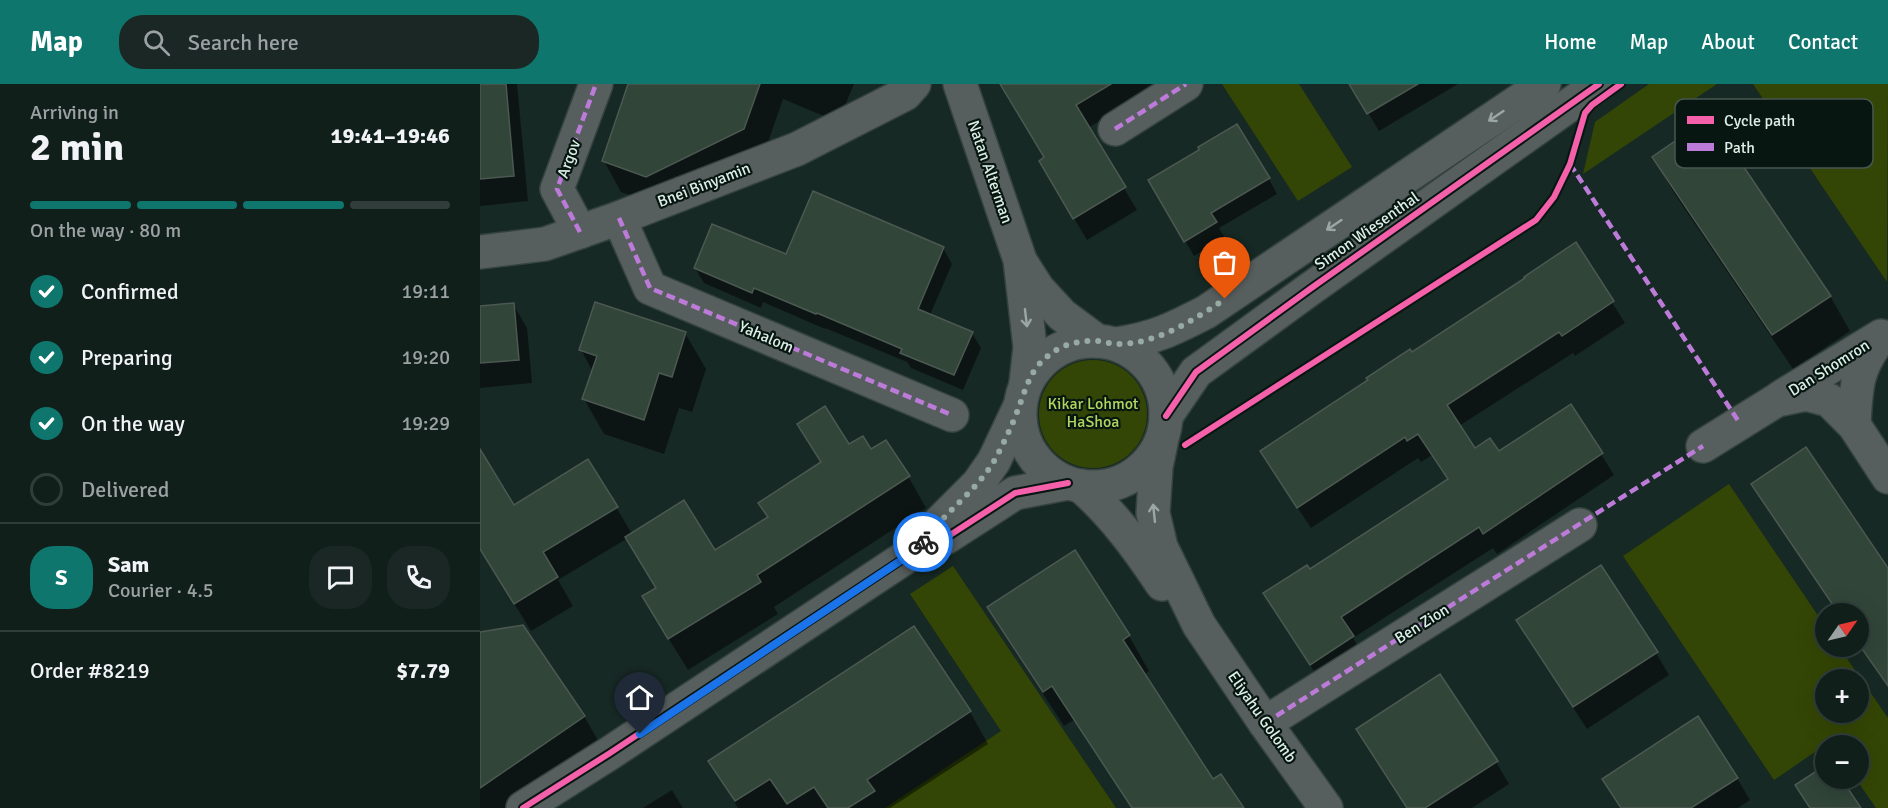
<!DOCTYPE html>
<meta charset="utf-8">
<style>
:root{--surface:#111f1b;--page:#1a2724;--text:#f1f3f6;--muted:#9ca2a3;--line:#303d3a;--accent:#0f766e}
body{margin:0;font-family:Signika,sans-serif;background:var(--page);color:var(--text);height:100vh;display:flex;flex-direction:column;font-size:22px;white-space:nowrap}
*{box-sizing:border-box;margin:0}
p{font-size:20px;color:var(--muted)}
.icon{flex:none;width:33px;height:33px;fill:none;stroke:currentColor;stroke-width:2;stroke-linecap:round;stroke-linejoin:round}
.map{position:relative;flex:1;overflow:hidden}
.details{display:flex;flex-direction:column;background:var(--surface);width:480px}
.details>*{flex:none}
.needle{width:39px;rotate:56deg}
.controls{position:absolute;left:1335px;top:519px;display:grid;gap:12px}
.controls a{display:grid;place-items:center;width:54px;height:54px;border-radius:50%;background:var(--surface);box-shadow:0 6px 24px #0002,0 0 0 2px var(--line);font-size:30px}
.pin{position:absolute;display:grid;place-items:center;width:51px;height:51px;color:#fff;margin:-62px -26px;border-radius:50% 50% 50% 0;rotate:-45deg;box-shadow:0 0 6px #0007}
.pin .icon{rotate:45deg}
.courier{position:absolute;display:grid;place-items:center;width:60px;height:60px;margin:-30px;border:4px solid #1a73e8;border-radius:50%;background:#fff;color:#222;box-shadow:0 2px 8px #0007}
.summary em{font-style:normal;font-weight:800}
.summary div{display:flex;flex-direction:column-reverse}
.summary{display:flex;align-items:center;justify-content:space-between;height:102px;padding:0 30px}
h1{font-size:39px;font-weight:800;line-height:45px}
.bar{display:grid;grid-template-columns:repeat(4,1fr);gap:9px 6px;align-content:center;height:72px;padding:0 30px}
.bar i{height:8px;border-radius:4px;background:var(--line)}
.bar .current{background:var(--accent)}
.bar p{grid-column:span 4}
.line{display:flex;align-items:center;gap:15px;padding:0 30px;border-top:2px solid var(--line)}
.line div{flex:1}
.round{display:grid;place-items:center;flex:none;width:63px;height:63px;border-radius:24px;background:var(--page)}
ol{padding:0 30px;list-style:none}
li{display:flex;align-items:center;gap:18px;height:66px}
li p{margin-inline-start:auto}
li .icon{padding:6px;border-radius:50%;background:var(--accent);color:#fff;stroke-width:4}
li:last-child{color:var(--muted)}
li i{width:33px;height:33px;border:3px solid var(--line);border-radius:50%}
header{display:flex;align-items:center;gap:36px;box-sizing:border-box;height:84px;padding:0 30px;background:var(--accent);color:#fff}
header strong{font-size:28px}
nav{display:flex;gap:33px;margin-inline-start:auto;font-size:21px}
.search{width:420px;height:54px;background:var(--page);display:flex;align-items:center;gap:15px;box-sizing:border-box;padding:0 21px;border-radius:24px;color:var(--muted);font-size:22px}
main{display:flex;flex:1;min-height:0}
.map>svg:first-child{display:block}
</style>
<header>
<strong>Map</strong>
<div class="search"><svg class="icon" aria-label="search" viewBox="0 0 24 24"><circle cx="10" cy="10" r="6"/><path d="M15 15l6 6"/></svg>Search here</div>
<nav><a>Home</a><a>Map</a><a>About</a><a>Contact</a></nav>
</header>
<main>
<section class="details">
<div class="summary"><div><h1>2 min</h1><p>Arriving in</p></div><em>19:41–19:46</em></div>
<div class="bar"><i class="current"></i><i class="current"></i><i class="current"></i><i></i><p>On the way · 80 m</p></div>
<ol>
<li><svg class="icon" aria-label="check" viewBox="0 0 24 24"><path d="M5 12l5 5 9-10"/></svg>Confirmed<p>19:11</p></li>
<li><svg class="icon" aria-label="check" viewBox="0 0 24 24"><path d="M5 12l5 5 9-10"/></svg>Preparing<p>19:20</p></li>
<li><svg class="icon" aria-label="check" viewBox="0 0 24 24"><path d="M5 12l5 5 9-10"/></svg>On the way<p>19:29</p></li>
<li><i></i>Delivered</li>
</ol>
<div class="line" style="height:108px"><b class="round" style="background:var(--accent);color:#fff">S</b><div><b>Sam</b><p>Courier · 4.5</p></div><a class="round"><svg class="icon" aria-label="chat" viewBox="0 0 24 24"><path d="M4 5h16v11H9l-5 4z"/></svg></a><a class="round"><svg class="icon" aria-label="phone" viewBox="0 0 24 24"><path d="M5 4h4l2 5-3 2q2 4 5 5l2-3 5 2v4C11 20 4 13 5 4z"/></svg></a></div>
<div class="line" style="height:78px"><div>Order #8219</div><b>$7.79</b></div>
</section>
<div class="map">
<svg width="1408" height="724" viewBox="0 0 1408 724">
<rect width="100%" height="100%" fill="#172924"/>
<g fill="#344605" fill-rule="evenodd">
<polygon points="742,0 819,0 872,83 818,117"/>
<polygon points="1169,0 1237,0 1103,90 1115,38"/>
<polygon points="1273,0 1408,0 1407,198"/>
<circle cx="613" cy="330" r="54"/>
<path d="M 1249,400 L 1345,542 L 1346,562 L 1359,563 L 1408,634 L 1408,724 L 1396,724 L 1376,695 L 1378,694 L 1378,662 L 1354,661 L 1351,657 L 1294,696 L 1143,472 ZM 1346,596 L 1378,596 L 1378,628 L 1346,628 Z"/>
<polygon points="473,482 636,724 405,724 521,647 430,510"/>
</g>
<g fill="#0007">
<polygon points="0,0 37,0 48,117 0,122"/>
<polygon points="150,0 374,0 358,38 303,15 282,76 184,123 141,108 124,77"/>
<polygon points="522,0 680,0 608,44 657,126 607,156 573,99 566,74"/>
<polygon points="871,0 978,0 899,47"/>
<polygon points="1174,74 1350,212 1370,247 1313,285 1194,109"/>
<polygon points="789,95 797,110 739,144 745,154 714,172 670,97"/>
<polygon points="1095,160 1145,239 1095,272 1093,269 979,342 995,366 1018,369 1091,322 1134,391 1017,470 1013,464 873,554 885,574 843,601 798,531 829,487 969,397 952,371 941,378 938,374 831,444 794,388 931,270 1047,195"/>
<polygon points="463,164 472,180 450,231 492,249 501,264 483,306 431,284 427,278 345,244 345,245 283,218 281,224 224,199 215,184 307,172"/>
<polygon points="33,220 47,244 52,299 0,304 0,223"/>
<polygon points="205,249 226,285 212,328 199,324 184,370 124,350 104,315 113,288 101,266"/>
<polygon points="319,341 369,363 390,368 428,392 446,424 294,523 298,530 208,586 182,544 178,505 148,454 78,496 93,522 51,547 0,464 0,377 33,423 136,423 152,450 234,468 289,434 341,379"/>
<polygon points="1326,365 1408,486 1408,603 1378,559 1378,530 1358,530 1273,400"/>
<polygon points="594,468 649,552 669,587 664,591 733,697 762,724 653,724 594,636 584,642 530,559 509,523"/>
<polygon points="434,544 490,628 508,660 410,724 258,724 230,677"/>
<polygon points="0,549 104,632 120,660 27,724 0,724"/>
<polygon points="1051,559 1176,569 1189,591 1107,645"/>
<polygon points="878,645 1016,678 1029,700 992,724 927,724"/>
<polygon points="1257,694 1270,716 1258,724 1141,724 1124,695"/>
<polygon points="192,706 203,724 163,724"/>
</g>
<g fill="#314539" stroke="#4c5852" stroke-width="1.5">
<polygon points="0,0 26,0 34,92 0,95"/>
<polygon points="148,0 280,0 264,45 166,93 122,77"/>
<polygon points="520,0 631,0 596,21 646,103 593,135 559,77 564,73"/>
<polygon points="869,0 938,0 887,30"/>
<polygon points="1230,33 1351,212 1292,251 1172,73"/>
<polygon points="757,40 790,94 731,129 737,138 704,158 668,96 719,66 718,63"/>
<polygon points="333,107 464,163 438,225 493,248 474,291 420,269 422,265 337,229 336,230 274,204 272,209 214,184 232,140 306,170"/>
<polygon points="1096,158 1134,217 1082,252 1079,248 967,321 995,364 1010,354 1019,367 1091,320 1123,369 1003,450 999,443 861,533 874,552 830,581 783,509 827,481 830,485 968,395 938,350 927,357 925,353 817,424 780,367 888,296 886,294 930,265 932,268 1045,194 1044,193"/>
<polygon points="115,218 206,248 192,293 179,289 164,336 102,315 117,272 99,266"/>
<polygon points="34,219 39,276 0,279 0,222"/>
<polygon points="345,322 369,360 383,352 391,365 406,356 430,392 277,491 281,498 188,555 162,512 176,504 145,453 204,416 235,466 288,433 278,419 341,378 317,340"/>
<polygon points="1326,363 1408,484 1408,602 1378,559 1378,530 1359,530 1271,400"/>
<polygon points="0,365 34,421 108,375 138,423 63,468 78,493 34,520 0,465"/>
<polygon points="595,466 650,551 643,556 733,695 741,690 764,724 652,724 572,602 563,608 507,523"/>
<polygon points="1121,481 1178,568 1093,623 1036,536"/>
<polygon points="43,541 105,632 0,704 0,548"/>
<polygon points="434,542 491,627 387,696 395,707 368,724 348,724 334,703 307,720 290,695 255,717 228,677"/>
<polygon points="960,590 1018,677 945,724 927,724 876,645"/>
<polygon points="1218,632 1258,694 1211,724 1141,724 1122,695"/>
<polygon points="1346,681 1346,694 1361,694 1381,724 1330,724 1315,701"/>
</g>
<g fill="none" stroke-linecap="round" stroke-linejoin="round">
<defs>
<g id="minor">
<polyline points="480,0 540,176 550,263 546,299"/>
<polyline points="635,45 706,0"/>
<polyline points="139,134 170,204 472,331"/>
<polyline points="100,148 77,105 116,0"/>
<polyline points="0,168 65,160 139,134 317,65 425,10 434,0"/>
<polyline points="542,180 558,205 582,231 617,257"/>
<circle cx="613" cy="330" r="73"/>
<path d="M 636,260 C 673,255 693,245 726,228 L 1064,0"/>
<polyline points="1301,313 1401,252"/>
<polyline points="686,332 716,288 830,205 1119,0"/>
<path d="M 1374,341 C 1376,303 1376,285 1400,254"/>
<polyline points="681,359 676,383 673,429 681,463 719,541 785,639 846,724"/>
<polyline points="1223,362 1297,316 1326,310 1349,316 1374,341 1408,393"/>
<path d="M 601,402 C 634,431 658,464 682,500"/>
<polyline points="452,446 498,400 514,377 540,322"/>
<polyline points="785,639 1100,441"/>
<polyline points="43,724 130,669 438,465 467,453 535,409 588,399"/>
</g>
</defs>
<use href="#minor" stroke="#34433e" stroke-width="36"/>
<use href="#minor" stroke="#575f5e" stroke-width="33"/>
<g stroke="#bd7bd9" stroke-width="4.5" stroke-dasharray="9 4.5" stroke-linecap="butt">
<polyline points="635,45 706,0"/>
<polyline points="1090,80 1259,338"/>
<polyline points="139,134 170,204 472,331"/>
<polyline points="100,148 77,105 116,0"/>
<polyline points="785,639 1223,362"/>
</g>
<defs>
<g id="cycleway">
<polyline points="686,332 716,288 830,205 1119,0"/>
<polyline points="705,361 1056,136 1074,113 1090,80 1105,29 1112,21 1141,0"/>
<polyline points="43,724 130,669 438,465 467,453 535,409 588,399"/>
</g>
</defs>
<use href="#cycleway" stroke="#081611" stroke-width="10"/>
<use href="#cycleway" stroke="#f560ab" stroke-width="6"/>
</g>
<defs><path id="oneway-shaft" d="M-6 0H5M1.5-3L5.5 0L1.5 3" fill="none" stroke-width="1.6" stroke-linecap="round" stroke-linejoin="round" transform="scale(1.5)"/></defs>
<g stroke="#9aa7a2">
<use href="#oneway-shaft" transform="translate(1016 32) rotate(146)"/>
<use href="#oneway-shaft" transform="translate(854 141) rotate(146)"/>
<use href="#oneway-shaft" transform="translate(546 234) rotate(83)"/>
<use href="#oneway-shaft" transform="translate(674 429) rotate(-96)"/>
</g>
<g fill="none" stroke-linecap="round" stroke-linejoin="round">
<path stroke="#97aaa3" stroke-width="6" stroke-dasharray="0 10.8" d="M 443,458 C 464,429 494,409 513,379 C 523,361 533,340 540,320 C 549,295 553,280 578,265 C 589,259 605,256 618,257 C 624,257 630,260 636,260 C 675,261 714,236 745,215"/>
<polyline stroke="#1a73e8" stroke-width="8" points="160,650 438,465 443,458"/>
</g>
<g text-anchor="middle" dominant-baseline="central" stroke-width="4.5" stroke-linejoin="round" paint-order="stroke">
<g font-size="16" fill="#dcefe7" stroke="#081611">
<text transform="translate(89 75) rotate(-70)">Argov</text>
<text transform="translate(510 88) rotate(71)">Natan Alterman</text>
<text transform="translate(224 101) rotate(-21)">Bnei Binyamin</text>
<text transform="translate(887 147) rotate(-35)">Simon Wiesenthal</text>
<text transform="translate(286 253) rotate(23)">Yahalom</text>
<text transform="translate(1349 284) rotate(-32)">Dan Shomron</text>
<text transform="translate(942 540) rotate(-32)">Ben Zion</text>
<text transform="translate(782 633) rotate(55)">Eliyahu Golomb</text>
</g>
<g font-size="16" fill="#b1d65e" stroke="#081611">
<text x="613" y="320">Kikar Lohmot<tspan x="613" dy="18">HaShoa</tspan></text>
</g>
</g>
<rect x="1195" y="15" width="198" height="69" rx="9" fill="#081611" stroke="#485751" stroke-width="1.5"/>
<rect x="1207" y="32" width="27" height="8" fill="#f560ab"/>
<rect x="1207" y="59" width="27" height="8" fill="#bd7bd9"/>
<g font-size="16" fill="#dcefe7">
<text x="1244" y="42">Cycle path</text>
<text x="1244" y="69">Path</text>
</g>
</svg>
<div class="controls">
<a><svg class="needle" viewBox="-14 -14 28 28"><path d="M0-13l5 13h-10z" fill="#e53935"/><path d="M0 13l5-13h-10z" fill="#9ca2a3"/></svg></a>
<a>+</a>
<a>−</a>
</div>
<div class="pin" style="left:745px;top:215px;background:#ea580c"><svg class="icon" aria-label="bag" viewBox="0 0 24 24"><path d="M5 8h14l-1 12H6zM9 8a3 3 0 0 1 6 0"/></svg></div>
<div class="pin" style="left:160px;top:650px;background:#1f2937"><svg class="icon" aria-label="home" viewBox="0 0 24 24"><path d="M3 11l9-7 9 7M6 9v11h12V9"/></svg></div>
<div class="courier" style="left:443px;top:458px"><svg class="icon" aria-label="bike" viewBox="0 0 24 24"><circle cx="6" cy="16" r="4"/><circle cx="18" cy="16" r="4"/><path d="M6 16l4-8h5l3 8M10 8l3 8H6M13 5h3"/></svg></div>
</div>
</main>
